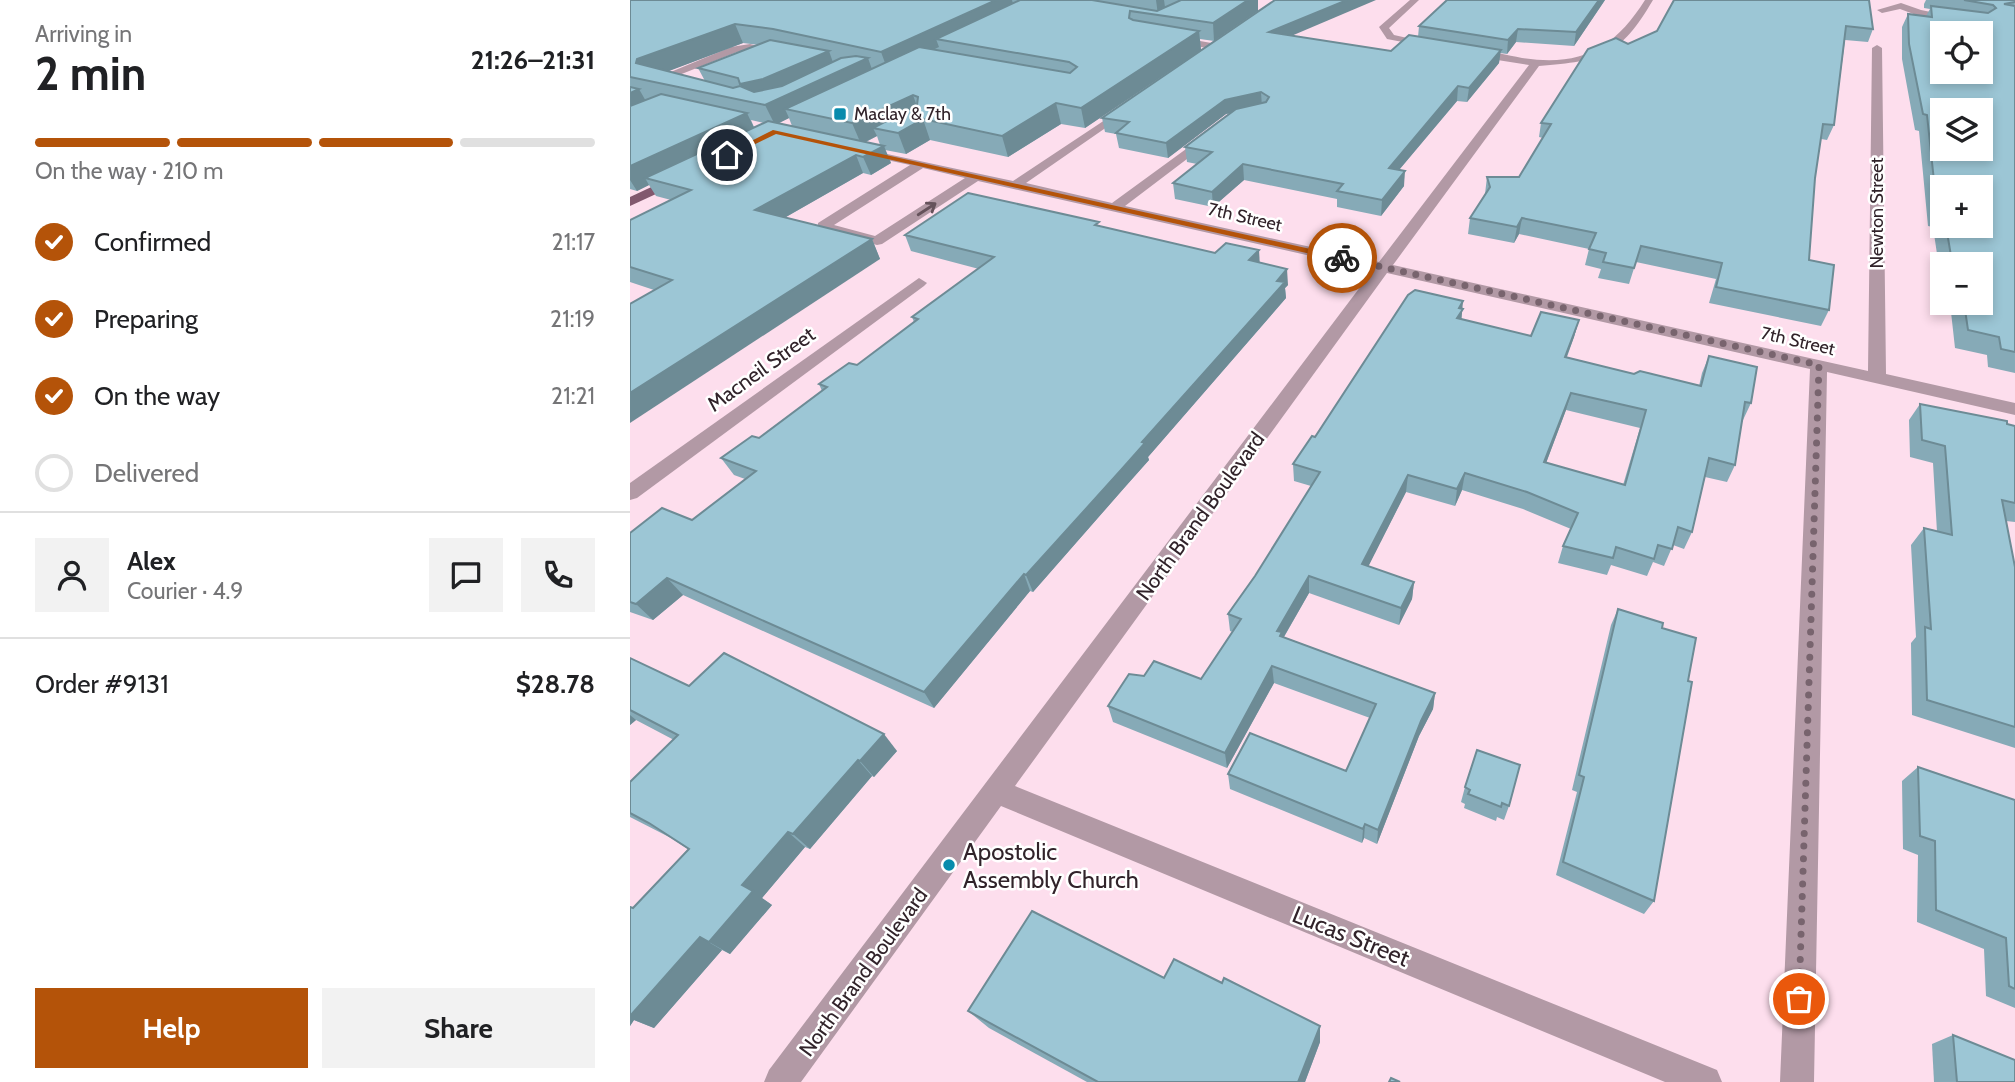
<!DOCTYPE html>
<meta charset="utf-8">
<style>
:root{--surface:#fff;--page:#f2f2f2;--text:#202124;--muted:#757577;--line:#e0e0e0;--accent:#b45309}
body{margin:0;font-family:Cabin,sans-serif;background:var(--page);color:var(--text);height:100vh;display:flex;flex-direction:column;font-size:26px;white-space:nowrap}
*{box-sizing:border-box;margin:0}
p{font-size:23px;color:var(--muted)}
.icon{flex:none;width:38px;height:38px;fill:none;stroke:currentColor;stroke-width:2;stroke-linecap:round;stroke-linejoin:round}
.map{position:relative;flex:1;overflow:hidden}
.side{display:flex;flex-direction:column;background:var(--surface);width:630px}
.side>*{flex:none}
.controls{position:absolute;left:1300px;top:21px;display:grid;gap:14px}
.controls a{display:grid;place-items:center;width:63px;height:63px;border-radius:0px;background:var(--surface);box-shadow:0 4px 10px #0003;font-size:35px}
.pin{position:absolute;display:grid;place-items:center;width:60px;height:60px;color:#fff;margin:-30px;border:4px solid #fff;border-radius:50%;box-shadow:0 2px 7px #0007}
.courier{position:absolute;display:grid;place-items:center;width:70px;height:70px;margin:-35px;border:5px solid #b45309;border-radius:50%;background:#fff;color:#222;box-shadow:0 2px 9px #0007}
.head em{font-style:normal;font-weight:700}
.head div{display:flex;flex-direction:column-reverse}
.head{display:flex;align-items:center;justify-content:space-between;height:119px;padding:0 35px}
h1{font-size:46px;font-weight:700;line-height:52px}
.bar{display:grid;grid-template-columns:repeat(4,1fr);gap:10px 7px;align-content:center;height:84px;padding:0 35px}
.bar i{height:9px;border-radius:5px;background:var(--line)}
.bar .current{background:var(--accent)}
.bar p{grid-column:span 4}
.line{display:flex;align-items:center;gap:18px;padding:0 35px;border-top:2px solid var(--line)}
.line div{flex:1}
.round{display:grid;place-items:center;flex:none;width:74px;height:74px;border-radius:0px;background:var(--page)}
ol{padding:0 35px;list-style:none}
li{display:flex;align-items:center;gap:21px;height:77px}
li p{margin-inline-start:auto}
li .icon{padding:7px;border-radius:50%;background:var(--accent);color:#fff;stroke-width:4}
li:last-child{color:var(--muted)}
li i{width:38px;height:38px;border:4px solid var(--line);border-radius:50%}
.cta{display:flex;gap:14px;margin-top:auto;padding:14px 35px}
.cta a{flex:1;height:80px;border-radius:0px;background:var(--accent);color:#fff;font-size:28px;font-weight:700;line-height:80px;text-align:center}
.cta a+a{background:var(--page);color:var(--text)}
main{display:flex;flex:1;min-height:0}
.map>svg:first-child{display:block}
</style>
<main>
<section class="side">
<div class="head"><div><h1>2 min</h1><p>Arriving in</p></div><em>21:26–21:31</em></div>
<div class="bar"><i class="current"></i><i class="current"></i><i class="current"></i><i></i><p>On the way · 210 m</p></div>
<ol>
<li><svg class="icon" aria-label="check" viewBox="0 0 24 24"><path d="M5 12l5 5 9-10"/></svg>Confirmed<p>21:17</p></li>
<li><svg class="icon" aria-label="check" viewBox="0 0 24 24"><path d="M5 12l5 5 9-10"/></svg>Preparing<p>21:19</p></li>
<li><svg class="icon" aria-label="check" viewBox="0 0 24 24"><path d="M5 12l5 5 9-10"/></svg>On the way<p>21:21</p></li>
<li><i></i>Delivered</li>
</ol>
<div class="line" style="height:126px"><a class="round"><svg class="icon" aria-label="person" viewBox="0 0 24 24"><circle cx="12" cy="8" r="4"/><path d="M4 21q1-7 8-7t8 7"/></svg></a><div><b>Alex</b><p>Courier · 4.9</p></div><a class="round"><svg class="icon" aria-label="chat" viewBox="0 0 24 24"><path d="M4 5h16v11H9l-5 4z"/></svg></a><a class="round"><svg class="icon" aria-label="phone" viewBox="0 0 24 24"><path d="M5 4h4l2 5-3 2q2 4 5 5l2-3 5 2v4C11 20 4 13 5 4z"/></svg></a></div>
<div class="line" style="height:91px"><div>Order #9131</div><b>$28.78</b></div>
<div class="cta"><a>Help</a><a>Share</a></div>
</section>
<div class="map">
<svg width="1385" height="1082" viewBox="0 0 1385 1082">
<rect width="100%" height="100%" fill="#fddeed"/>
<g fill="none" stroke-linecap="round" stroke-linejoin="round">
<g fill="#b299a5" fill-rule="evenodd">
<polygon points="780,0 789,0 759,28 764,35 804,44 804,48 757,39 749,27"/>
<path d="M 1015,0 L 1023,0 C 990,56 972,61 909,66 L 763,265 L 1238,371 L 1242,48 L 1247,45 L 1252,48 L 1256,374 L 1385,403 L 1385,415 L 1197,372 L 1184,1082 L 1150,1082 L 1180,369 L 757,273 L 385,786 L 1087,1070 L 1092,1082 L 1035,1082 L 371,806 L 171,1082 L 134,1082 L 139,1070 L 743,270 L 348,181 L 252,244 L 247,245 L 188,229 L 188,223 L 280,165 L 229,154 L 229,148 L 383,181 L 496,106 L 502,109 L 500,111 L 396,183 L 482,203 L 578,133 L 584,137 L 582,140 L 495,206 L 749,262 L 899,65 L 842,56 L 838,55 L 838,51 C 855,49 875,55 892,58 C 951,67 984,49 1015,0 ZM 293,168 L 335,178 L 245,236 L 204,225 Z"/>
<polygon points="1271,3 1291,10 1330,18 1325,21 1289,16 1270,9 1252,13 1247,10"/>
<polygon points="542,36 587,44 592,47 587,50 539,41 539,37"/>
<polygon points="120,44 153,53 148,56 120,50 107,52 34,81 33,84 19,81 101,47"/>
<polygon points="289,278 297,283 294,286 7,498 0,500 0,483"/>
</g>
<polygon fill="#82586e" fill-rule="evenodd" points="47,175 52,176 52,182 0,206 0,197"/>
</g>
<g fill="#86aab7" fill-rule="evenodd">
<path d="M 0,0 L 628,0 L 584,41 L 570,39 L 571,50 L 455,128 L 431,124 L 378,157 L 300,140 L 276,154 L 255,150 L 261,163 L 241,175 L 233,173 L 154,218 L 242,239 L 250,259 L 24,290 L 0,282 L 0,220 L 41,200 L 26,196 L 19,185 L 7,191 L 0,189 ZM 113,43 L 129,45 L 68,68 L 75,81 L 38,71 ZM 159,118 L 162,126 L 149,123 ZM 121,120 L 134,123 L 124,127 ZM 247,136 L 250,145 L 236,142 Z"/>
<polygon points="975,0 944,46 886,42 877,54 870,53 869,63 837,102 827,101 769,170 774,186 751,216 707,207 707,199 614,180 583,207 545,199 543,183 567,164 557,162 555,147 601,113 596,114 538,158 489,148 486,134 475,132 472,118 662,36 761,51 788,37 789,26"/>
<polygon points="1044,0 1243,29 1238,42 1215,40 1204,125 1197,140 1191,139 1185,178 1179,260 1199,310 1191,326 1079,303 1086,279 1006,262 999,284 968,278 971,269 955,265 959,249 889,234 884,243 838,234 840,218 855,194 857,177 889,177 913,138 909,137 911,123 998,44 1027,31"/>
<path d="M 1296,0 L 1385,0 L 1385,373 L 1358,367 L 1357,355 L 1325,348 L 1320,303 L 1351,303 L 1351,264 L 1312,264 L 1312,275 L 1310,274 L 1303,227 L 1298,226 L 1289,131 L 1285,130 L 1272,59 L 1272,27 L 1278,14 L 1296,16 L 1300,9 L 1294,8 L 1294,4 ZM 1312,187 L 1351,226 L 1312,226 Z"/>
<polygon points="469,226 585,253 629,250 629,262 658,285 655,288 656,298 518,457 519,460 495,487 403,592 400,591 304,708 53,595 23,620 0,612 0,533 62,520 115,479 104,475 91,458 129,438 192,391 189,384 227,365 284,322 282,317 349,269 281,251 275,235"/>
<path d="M 832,308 L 831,319 L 901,336 L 949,320 L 944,337 L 937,357 L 1004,374 L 1069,386 L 1072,373 L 1079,356 L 1121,403 L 1113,420 L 1112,420 L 1105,465 L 1097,482 L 1075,477 L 1062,532 L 1054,549 L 1043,545 L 1034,566 L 1023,562 L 1017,576 L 981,565 L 977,575 L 928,563 L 933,546 L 941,529 L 893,509 L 832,490 L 825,506 L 776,492 L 738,566 L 784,582 L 782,599 L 769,625 L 679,593 L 654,637 L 805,693 L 803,709 L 789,736 L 747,844 L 734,838 L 732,843 L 600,789 L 598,774 L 716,771 L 740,718 L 644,683 L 597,768 L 483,722 L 478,706 L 514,676 L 571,679 L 603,632 L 600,631 L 598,614 L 625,576 L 681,486 L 664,481 L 663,464 L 685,437 ZM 936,410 L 1010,428 L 993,485 L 916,463 Z"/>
<polygon points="1290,404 1385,426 1385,522 1376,521 1385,567 1385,748 1282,715 1281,643 1286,637 1281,545 1294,528 1307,532 1303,463 1280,457 1279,420"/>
<polygon points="988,609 1032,628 1058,681 1024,901 1014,914 926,875 947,792 942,790 981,625"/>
<polygon points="0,658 59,686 267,751 244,777 242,776 180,849 175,847 132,898 142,905 100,954 92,950 24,1028 4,1020 0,1026 0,906 3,908 58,849 41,838 0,817 0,782 44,740 6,720 0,725"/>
<polygon points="1288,767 1385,800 1385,1008 1356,996 1354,949 1287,922 1288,855 1273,849 1272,781"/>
<polygon points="835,787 879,806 874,820 867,817 866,821 834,808 835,804 831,802"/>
<polygon points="338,1011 690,1042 675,1082 457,1082 359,1028"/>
<polygon points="1323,1035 1385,1082 1304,1082 1302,1044"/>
</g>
<g fill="#6d8b95">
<polygon points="366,0 382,0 385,11 306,39 309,47 258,71 251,52"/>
<polygon points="526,0 534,0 536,14 528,15"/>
<polygon points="618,0 628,0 628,11 584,41 583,23"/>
<polygon points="717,0 746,0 640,45 639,32"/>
<polygon points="969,0 975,0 944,46 946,32"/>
<polygon points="105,24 113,43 18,79 6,63 7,59"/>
<polygon points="888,29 886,42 877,54 878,40"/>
<polygon points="569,31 571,50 455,128 451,108"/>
<polygon points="871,50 869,63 837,102 839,88"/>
<polygon points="199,51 206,71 119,101 110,84"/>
<polygon points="238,58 245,78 155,109 159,118 145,125 135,105"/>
<polygon points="828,86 827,101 758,183 759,168"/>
<polygon points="9,89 21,110 0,119 0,93"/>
<polygon points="631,92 632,107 596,114 538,158 536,143 595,100"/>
<polygon points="283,95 290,115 243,128 247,136 231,144 222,123"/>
<polygon points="426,103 431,124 378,157 372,136"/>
<polygon points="117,113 127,134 15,178 19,185 7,191 0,180 0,166"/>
<polygon points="293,119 300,140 276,154 268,133"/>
<polygon points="254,146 261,163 241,175 233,157"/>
<polygon points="226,155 233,173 135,229 125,210"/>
<polygon points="613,164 614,180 583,207 582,192"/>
<polygon points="775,171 774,186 751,216 752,200"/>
<polygon points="892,218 889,234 884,243 887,227"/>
<polygon points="242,239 250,259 0,423 0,393"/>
<polygon points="629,250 630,267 619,260"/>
<polygon points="657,269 658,285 655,288 656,298 518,457 519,460 495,487 403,592 396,575 512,442"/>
<polygon points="833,301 831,325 825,335 829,308"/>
<polygon points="949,320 944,337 930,374 935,357"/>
<polygon points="941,393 936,410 910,479 914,462"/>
<polygon points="835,473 832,490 825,506 827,489"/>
<polygon points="778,475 776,492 731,581 732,564"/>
<polygon points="394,574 400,591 304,708 294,692"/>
<polygon points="679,576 679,593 652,640 647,631"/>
<polygon points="37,578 53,595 23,620 6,604"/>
<polygon points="784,582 782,599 769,625 771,608"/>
<polygon points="642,666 644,683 597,768 595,753"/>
<polygon points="805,693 803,709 789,736 747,844 748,830 791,721"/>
<polygon points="0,715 6,720 0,725"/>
<polygon points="254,734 267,751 244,777 230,761"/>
<polygon points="228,760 242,776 180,849 163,834"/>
<polygon points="735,824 734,838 732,843 733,829"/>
<polygon points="158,832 175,847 132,898 142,905 100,954 79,942 112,885"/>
<polygon points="70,937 92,950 24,1028 4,1020 0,1026 0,1014"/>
<polygon points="690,1026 690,1042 675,1082 668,1082"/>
</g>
<g fill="#9cc6d5" stroke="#6d8b95" stroke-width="2" fill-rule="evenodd">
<polygon points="0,0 366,0 251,52 143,29 105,24 7,59 6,63 103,88 110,86 124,92 152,86 211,58 226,56 238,58 135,105 0,77"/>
<polygon points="390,0 462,0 527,11 551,0 618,0 583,23 500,11 499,18 503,20 569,31 451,108 426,103 372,136 293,119 268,133 243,128 287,105 288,97 283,95 222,123 155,109 289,47 440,73 447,67 439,62 306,39"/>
<polygon points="645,0 717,0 639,32 761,51 779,35 871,50 839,88 828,86 759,168 775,171 752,200 707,191 713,184 613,164 582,192 543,183 582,152 555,147 606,109 636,102 639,97 631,92 595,100 536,143 486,133 499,122 472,118"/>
<polygon points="817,0 969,0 946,32 888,29 878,40 789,26"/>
<polygon points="1044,0 1239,0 1243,29 1216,26 1204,125 1193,124 1185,178 1179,260 1204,265 1199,310 1086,287 1092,263 1011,246 1004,268 973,262 976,253 959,249 966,233 892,218 887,227 840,218 860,187 857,177 889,177 921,124 911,123 958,49 986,38 998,44 1027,31"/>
<path d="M 1334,0 L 1385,0 L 1385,2 L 1374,4 L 1385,6 L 1385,352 L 1371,349 L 1369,337 L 1338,330 L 1334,303 L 1351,303 L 1351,264 L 1328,264 L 1328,260 L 1321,256 L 1316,226 L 1351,226 L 1351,187 L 1312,187 L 1312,210 L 1307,209 L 1297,115 L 1293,114 L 1279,44 L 1278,14 L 1302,17 L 1301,6 L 1358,13 L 1366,8 L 1363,5 ZM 1312,33 L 1351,33 L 1351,72 L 1312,72 ZM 1312,110 L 1351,110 L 1351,149 L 1312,149 Z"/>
<polygon points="140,40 199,51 133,79 110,84 108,78 68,68"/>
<polygon points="0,87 9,89 0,93"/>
<polygon points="31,94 117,113 0,166 0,106"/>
<polygon points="138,121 254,146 233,157 226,155 125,210 242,239 0,393 0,304 42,280 0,267 0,220 61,190 15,178"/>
<polygon points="338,193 469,222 465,225 585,253 596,243 629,250 619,260 657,269 647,281 655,282 512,442 515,443 491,470 396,575 394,574 294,692 37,578 6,604 0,602 0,533 32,508 62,520 126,471 91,458 122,436 129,438 197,387 189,384 219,363 227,365 288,319 282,317 364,257 275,235"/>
<path d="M 785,290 L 833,301 L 829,308 L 833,309 L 827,318 L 901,336 L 911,312 L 949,320 L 935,357 L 1004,374 L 1010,371 L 1071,386 L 1079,356 L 1127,367 L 1121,403 L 1115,402 L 1105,465 L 1079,458 L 1062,532 L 1048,527 L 1042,549 L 1028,545 L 1024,559 L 986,547 L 983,558 L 933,546 L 948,513 L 897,492 L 835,473 L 827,489 L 778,475 L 732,564 L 784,582 L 771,608 L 679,576 L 647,631 L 652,632 L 650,636 L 805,693 L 791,721 L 748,830 L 735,824 L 733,829 L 598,774 L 620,733 L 716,771 L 746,704 L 642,666 L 595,753 L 478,706 L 499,674 L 514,676 L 524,661 L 571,679 L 611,619 L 598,614 L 625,576 L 690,472 L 663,464 L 682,436 L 685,437 L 778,295 ZM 941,393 L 1016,410 L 995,485 L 914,462 Z"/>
<polygon points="1290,404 1377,421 1377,424 1385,426 1385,503 1372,500 1385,567 1385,727 1297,700 1295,627 1301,629 1294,528 1322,535 1315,446 1292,440"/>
<polygon points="988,609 1033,623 1032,628 1066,638 1058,681 1062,682 1024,901 933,862 954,777 949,775"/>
<polygon points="94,653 254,734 230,761 228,760 163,834 158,832 112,885 123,891 79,942 70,937 0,1016 0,907 3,908 59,849 19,823 0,813 0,782 48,735 0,710 0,658 59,686"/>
<polygon points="847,750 890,765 879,806 872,803 871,807 838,794 840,790 835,787"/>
<polygon points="1288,767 1385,800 1385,989 1379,986 1376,938 1306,910 1305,841 1290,836"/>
<polygon points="402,911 534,978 544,959 592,983 594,978 690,1026 668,1082 468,1082 338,1011"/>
<polygon points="1323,1035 1385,1060 1385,1082 1327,1082"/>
<polygon points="761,1078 770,1082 759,1082"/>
</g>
<defs><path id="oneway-shaft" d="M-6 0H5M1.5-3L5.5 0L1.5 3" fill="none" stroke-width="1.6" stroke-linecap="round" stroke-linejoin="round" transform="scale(1.75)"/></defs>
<use stroke="#65525b" href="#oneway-shaft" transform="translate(297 209) rotate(-33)"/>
<polygon fill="#b45309" points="143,130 712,256 716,258 712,261 146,134 99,157 94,155"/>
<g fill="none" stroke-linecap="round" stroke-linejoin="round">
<polyline stroke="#78646e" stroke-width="7" stroke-dasharray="0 12.6" points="712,258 1189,365 1169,999"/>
</g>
<g fill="#088bac" stroke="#fff" stroke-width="2.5">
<rect x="203" y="107" width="14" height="14" rx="3.5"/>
<circle cx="319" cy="865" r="7"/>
</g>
<g text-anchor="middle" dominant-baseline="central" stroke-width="5" stroke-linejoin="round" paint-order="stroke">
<g font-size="18" fill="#31232a" stroke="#fff" text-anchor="start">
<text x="224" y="114">Maclay &amp; 7th</text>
</g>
<g font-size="18" fill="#31232a" stroke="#fff">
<text transform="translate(1247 213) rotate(-90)">Newton Street</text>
<text transform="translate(615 217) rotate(13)">7th Street</text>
<text transform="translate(1168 341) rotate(13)">7th Street</text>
</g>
<g font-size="21" fill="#31232a" stroke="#fff">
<text transform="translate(131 369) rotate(-36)">Macneil Street</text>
<text transform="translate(570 516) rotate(-54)">North Brand Boulevard</text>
<text transform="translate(233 972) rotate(-54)">North Brand Boulevard</text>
</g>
<g font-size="24" fill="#31232a" stroke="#fff" text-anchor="start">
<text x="333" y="851">Apostolic<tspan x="333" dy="28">Assembly Church</tspan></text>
</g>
<g font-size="24" fill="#31232a" stroke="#fff">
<text transform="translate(721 936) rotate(22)">Lucas Street</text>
</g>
</g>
</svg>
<div class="controls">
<a><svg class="icon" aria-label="locate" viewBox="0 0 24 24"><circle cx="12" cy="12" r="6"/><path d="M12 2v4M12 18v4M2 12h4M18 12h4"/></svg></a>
<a><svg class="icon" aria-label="layers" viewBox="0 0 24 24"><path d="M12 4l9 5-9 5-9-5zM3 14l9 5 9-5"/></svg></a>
<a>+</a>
<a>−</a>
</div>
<div class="pin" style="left:1169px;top:999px;background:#ea580c"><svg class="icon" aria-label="bag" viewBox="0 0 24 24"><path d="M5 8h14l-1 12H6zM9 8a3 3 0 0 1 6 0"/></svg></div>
<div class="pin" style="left:97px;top:155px;background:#1f2937"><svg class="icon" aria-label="home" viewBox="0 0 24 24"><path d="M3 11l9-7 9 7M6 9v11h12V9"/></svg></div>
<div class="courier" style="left:712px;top:258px"><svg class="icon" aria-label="bike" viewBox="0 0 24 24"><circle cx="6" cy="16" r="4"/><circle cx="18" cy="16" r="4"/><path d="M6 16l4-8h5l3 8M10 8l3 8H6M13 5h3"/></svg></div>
</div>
</main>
